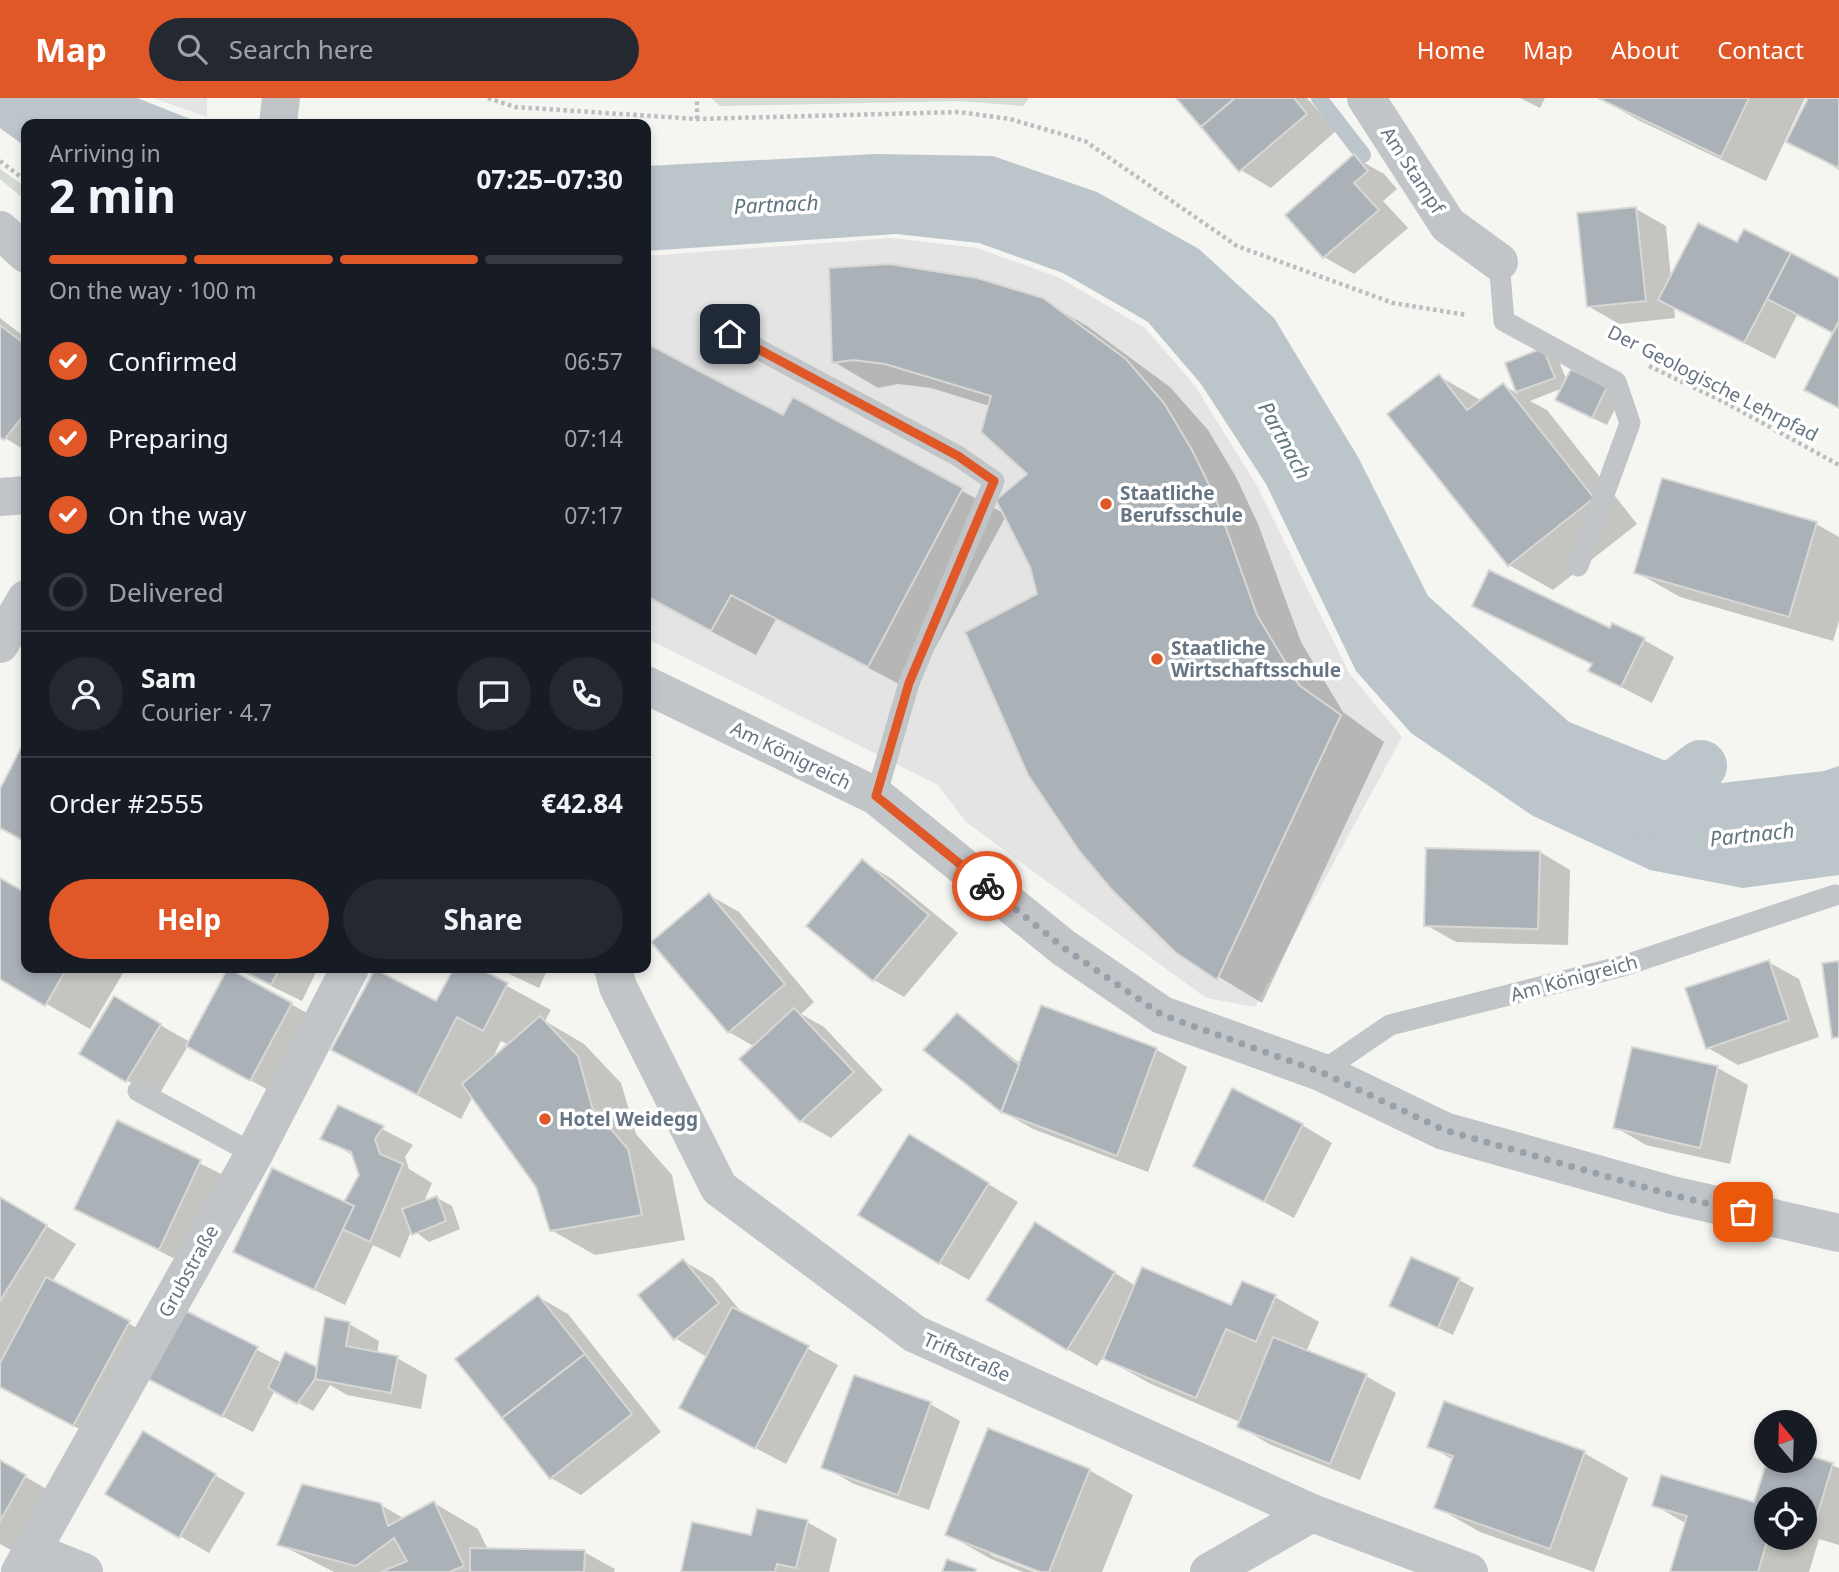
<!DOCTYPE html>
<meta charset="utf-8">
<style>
:root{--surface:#171b24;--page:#242831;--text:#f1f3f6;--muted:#9ea1a6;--line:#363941;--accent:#e05827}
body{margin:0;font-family:"Noto Sans",sans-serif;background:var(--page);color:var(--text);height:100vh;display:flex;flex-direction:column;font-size:26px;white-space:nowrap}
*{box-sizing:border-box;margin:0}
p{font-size:23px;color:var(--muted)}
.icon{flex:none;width:38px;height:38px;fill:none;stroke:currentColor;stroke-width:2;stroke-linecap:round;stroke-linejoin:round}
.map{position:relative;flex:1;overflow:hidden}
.side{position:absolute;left:21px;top:21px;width:630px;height:854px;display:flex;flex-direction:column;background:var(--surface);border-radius:14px;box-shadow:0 4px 10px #0003}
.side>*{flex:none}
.needle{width:46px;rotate:341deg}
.fabs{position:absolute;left:1754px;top:1312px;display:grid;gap:14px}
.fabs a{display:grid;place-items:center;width:63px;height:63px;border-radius:50%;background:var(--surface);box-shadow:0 4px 10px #0003;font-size:35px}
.pin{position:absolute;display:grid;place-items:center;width:60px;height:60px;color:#fff;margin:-30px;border-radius:14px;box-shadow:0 4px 10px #0006}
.courier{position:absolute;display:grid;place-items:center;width:70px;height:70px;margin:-35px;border:5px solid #e05827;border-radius:50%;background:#fff;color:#222;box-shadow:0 2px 9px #0007}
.overview em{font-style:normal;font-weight:700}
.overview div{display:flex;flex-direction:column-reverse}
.overview{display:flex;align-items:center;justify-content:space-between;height:119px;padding:0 28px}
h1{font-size:46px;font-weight:700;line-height:52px}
.bar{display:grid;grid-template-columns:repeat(4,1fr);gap:10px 7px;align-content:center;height:84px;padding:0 28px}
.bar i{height:9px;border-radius:5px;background:var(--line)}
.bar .on{background:var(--accent)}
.bar p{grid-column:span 4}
.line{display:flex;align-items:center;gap:18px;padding:0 28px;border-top:2px solid var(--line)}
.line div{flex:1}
.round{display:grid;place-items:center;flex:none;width:74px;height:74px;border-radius:37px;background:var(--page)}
ol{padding:0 28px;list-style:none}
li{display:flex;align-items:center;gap:21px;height:77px}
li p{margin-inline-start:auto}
li .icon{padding:7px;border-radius:50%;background:var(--accent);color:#fff;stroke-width:4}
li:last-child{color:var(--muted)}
li i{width:38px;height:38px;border:4px solid var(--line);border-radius:50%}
.primary-button{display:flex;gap:14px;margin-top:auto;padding:14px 28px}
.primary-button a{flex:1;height:80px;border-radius:42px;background:var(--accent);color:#fff;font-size:28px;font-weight:700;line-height:80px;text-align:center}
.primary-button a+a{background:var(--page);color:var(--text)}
header{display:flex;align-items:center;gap:42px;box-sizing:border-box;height:98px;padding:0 35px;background:var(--accent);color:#fff}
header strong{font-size:33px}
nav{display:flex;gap:38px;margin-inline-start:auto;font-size:24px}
.search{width:490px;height:63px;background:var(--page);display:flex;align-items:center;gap:18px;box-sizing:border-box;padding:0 24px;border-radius:38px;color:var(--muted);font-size:26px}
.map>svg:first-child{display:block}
</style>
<header>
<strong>Map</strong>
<div class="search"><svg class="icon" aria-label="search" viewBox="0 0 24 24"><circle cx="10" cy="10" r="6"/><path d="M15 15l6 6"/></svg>Search here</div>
<nav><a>Home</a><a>Map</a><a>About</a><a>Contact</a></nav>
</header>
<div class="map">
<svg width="1839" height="1474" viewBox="0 0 1839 1474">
<rect width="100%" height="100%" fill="#f5f5f2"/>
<g fill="#e3e4e3">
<polygon points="153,0 207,0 207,19"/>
<polygon points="892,140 977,150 1058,179 1145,230 1196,289 1257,388 1349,575 1402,639 1255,909 1206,900 966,724 938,687 646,540 646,158"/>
</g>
<g fill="#d6dcd3">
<polygon points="711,0 1029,0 1023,8 960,3 720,8"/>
<polygon points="0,71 26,89 26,103 0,81"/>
</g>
<g fill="#bbc5ca">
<polygon points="0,0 137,0 203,26 26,26 26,49 0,30"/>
<polygon points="875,56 993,58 1097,94 1199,151 1274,220 1358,359 1428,498 1569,624 1721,685 1824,673 1839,668 1839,777 1743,790 1650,772 1533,718 1411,635 1356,573 1266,386 1201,286 1148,224 1063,175 979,145 896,136 646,153 646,68"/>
</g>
<g fill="#0003" fill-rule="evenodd">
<polygon points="1178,0 1307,0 1336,33 1271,90 1241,72"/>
<polygon points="1520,0 1545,0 1540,10"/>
<polygon points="1600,0 1805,0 1766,83 1638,22"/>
<polygon points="1810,0 1839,0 1839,72 1789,43"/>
<polygon points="1354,59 1384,76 1397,91 1383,103 1408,130 1354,176 1324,159 1287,117"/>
<polygon points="1636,111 1666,128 1671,181 1738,147 1745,134 1839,182 1839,311 1806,292 1834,236 1797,217 1775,261 1674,209 1675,220 1619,226 1588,208"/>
<polygon points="889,168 976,182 1042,202 1087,228 1170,289 1208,332 1236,379 1258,426 1301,544 1343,614 1384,644 1262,905 1176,853 1039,497 1032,468 1006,418 912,593 776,521 756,557 646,499 646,247 783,320 793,302 1005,416 1029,376 990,308 931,290 898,286 878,290 834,264"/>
<polygon points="0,220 26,240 26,353 0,337"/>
<polygon points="1543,252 1558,261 1567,283 1607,290 1621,299 1607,327 1572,310 1563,290 1530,303 1547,312 1637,426 1553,492 1509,467 1439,278 1482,303 1503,287 1518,296 1507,266"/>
<polygon points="1816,426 1839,439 1839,523 1833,543 1680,499 1636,474"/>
<polygon points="1474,507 1611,533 1644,542 1674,559 1652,605 1590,573 1593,567"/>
<polygon points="26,644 26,744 0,729 0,695"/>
<polygon points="1540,754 1570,772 1568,847 1456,844 1426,827"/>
<polygon points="862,763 892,781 958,835 904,899 874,882 808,828"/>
<polygon points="0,781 26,797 26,870 126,870 90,931 0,879"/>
<polygon points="709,797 739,814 814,904 801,916 824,929 883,992 831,1040 801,1023 755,949 729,934"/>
<polygon points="1768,864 1799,881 1819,939 1738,967 1708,950"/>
<polygon points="234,870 318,870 302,903"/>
<path d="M 456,870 L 474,870 L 551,912 L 545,923 L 584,946 L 621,985 L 636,1036 L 672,1077 L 685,1142 L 595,1157 L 551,1132 L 537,1088 L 473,998 L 461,1021 L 334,952 L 437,905 ZM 501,943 L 509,947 L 491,963 Z"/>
<polygon points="497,870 548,870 539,890"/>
<polygon points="114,901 190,944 291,906 321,923 281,999 188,948 157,1000 82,956"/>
<polygon points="1042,909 1157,952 1187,969 1148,1074 1033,1031 1002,1013 957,917 1021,966"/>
<polygon points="1633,951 1718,970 1748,987 1730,1066 1646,1047 1615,1029"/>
<polygon points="339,1009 413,1047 405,1059 409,1071 432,1085 424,1104 437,1100 452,1108 460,1131 429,1144 412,1131 400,1160 373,1147 345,1207 235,1153 345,1106 360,1077 354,1058 323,1040"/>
<polygon points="118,1024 231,1081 189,1168 76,1111"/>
<polygon points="1302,1027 1332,1045 1294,1120 1195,1067"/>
<polygon points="939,1056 1018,1104 969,1182 939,1165"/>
<polygon points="0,1100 76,1146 52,1184 159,1242 103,1344 0,1288"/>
<polygon points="1065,1144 1136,1188 1232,1209 1275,1199 1319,1224 1306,1254 1366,1278 1396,1295 1360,1382 1269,1346 1239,1328 1240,1324 1149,1285 1103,1259 1097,1268 1067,1251"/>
<polygon points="683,1163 713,1180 743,1216 838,1267 786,1366 711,1327 711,1252 705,1258 675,1240"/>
<polygon points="1459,1182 1474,1190 1453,1237 1391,1207"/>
<polygon points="538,1199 568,1216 661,1334 581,1397 551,1380"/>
<polygon points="185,1214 282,1265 318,1272 349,1226 379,1243 377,1256 397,1260 427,1277 421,1311 347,1297 330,1287 313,1313 275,1292 253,1334 180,1297"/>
<polygon points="855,1280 930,1306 960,1323 929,1412 854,1386 824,1369"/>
<polygon points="144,1335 245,1395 209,1455 108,1396"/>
<polygon points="1430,1348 1584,1355 1628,1380 1594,1474 1480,1434 1436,1409 1453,1362"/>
<polygon points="0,1364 55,1396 20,1457 0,1446"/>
<path d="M 1832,1367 L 1839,1370 L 1839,1447 L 1819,1441 L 1809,1474 L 1672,1474 L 1687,1426 L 1654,1407 L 1756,1407 ZM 1766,1402 L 1804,1402 L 1804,1440 L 1766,1440 Z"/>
<polygon points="1089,1372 1133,1397 1102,1474 1045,1474 991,1453 991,1457 1035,1474 1023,1474 991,1461 947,1436"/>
<polygon points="434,1405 478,1431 488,1452 584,1454 615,1471 614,1474 334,1474 279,1446 381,1407 405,1421"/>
<polygon points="807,1424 837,1441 829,1474 682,1474 753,1439"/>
</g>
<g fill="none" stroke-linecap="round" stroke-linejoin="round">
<polyline stroke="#bbc5ca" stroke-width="16" points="1319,0 1363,57"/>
<polyline stroke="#bbc5ca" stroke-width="52" points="1643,712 1701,668"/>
</g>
<g fill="#aab1b7" stroke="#d7d7d5" stroke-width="2">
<polygon points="1176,0 1235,0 1201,29"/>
<polygon points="1235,0 1294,0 1307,16 1239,74 1201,29"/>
<polygon points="1598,0 1749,0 1721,59"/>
<polygon points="1808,0 1839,0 1839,70 1786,44"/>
<polygon points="1354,56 1368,73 1354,85 1379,112 1323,160 1285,117"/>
<polygon points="1636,109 1646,203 1587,209 1577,115"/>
<polygon points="1698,125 1737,144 1744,131 1791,155 1744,245 1658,202"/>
<polygon points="1791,155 1839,180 1839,223 1833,235 1767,201"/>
<polygon points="889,166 977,180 1043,200 1126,261 1164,305 1192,352 1215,399 1257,517 1299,587 1341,617 1217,882 1175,854 1112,792 1080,754 1028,677 965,534 1037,496 1030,469 996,402 1027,376 981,334 991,298 885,266 853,262 832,265 829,170"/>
<polygon points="1839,223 1839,310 1804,292"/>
<polygon points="0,227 26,247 26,314 4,342 0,339"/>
<polygon points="646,245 783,317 793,299 963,390 868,569 731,497 711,533 646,498"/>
<polygon points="1543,250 1555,280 1516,294 1505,265"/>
<polygon points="1571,271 1607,289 1592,320 1555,302"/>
<polygon points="1439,276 1467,312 1503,285 1594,400 1508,468 1387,316"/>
<polygon points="1662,380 1817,424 1789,519 1634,475"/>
<polygon points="1489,472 1610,530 1612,525 1645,540 1621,589 1588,573 1592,566 1472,508"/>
<polygon points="25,642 26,642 26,744 0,730 0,691"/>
<polygon points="1426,750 1540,753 1538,831 1424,828"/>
<polygon points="862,761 929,817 873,883 806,828"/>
<polygon points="0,780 26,795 26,870 67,870 45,908 0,881"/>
<polygon points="709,795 785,886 728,935 651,844"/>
<polygon points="1769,862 1789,922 1706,951 1685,890"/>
<polygon points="1839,863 1839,939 1832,940 1822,865"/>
<polygon points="228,870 292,905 250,983 186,948"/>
<polygon points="237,870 280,870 271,887"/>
<polygon points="454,870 478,870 508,885 483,933 457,919 417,997 331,952 375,871 436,903"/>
<polygon points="114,898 161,926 126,984 79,956"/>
<polygon points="1041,907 1157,950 1117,1058 1001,1014"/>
<polygon points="794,910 854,974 800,1024 739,961"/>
<polygon points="957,915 1019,967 1001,1014 923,952"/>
<polygon points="540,918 578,958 592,1009 628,1051 642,1117 550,1133 536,1089 462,986"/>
<polygon points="1632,949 1718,968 1700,1050 1613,1030"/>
<polygon points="1232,990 1303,1026 1264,1104 1193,1068"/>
<polygon points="338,1007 384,1028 375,1041 380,1056 403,1066 370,1144 342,1131 354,1108 344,1104 359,1077 351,1054 320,1041"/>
<polygon points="117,1022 201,1062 159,1152 74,1111"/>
<polygon points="909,1036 989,1085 939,1166 858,1117"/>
<polygon points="272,1070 354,1108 314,1192 233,1154"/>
<polygon points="437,1098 446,1123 412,1137 402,1111"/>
<polygon points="0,1099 47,1127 0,1203"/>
<polygon points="1035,1124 1115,1174 1067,1252 986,1202"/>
<polygon points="1411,1159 1460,1180 1438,1230 1389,1208"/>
<polygon points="683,1161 719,1205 674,1242 638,1197"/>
<polygon points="1142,1169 1231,1207 1242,1183 1276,1197 1256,1244 1226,1231 1196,1300 1103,1261"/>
<polygon points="46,1179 130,1223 73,1328 0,1289 0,1265"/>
<polygon points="538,1197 585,1256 502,1320 455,1261"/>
<polygon points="732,1209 809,1248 755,1351 679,1310"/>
<polygon points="184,1212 258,1249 222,1319 148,1281"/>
<polygon points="325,1219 350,1224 346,1248 398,1258 391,1295 315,1281"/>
<polygon points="1273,1239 1367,1276 1330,1366 1237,1329"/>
<polygon points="285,1254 317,1269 315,1281 297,1306 268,1290"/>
<polygon points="585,1256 632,1316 550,1381 502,1320"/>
<polygon points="854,1277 931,1304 898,1397 821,1370"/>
<polygon points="1444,1303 1585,1353 1550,1451 1434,1410 1453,1358 1427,1349"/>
<polygon points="988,1330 1090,1371 1049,1474 1040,1474 945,1437"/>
<polygon points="143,1333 216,1376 179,1440 105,1396"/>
<polygon points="1804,1356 1833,1365 1814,1428 1804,1426 1804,1402 1766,1402 1768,1440 1758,1474 1670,1474 1687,1418 1652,1408 1661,1377 1754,1404 1767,1363 1804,1363"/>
<polygon points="0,1362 26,1377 0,1423"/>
<polygon points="302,1386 381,1405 388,1428 434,1403 464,1468 449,1474 381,1474 407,1463 394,1440 356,1468 277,1447"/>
<polygon points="757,1411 808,1422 796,1470 777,1466 775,1474 681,1474 692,1424 751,1437"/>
<polygon points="470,1450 585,1452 584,1474 470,1474"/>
<polygon points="947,1461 976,1471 975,1474 942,1474"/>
</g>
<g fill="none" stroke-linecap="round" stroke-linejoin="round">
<g stroke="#bbbdbf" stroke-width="4.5" stroke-dasharray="3.5 3.5" stroke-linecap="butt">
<polyline points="488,0 515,9 697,21 959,14 1010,21 1085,43 1237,148 1393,205 1467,217"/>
<polyline points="697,21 697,0"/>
<polyline points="0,63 26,83"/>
<polyline points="1649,268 1726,305 1839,367"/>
</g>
<g stroke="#c1c5c8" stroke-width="21">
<polyline points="1499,164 1504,223 1616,284 1630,325 1578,468"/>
<polyline points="730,236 958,358 994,383 909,585 876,698"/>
<polyline points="1321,974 1390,927 1623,868 1835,797"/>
<polyline points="138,993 254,1056"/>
</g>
<g stroke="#c1c5c8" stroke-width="38">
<polyline points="1366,0 1448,127 1499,164"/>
<polyline points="278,26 281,0"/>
<polyline points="0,132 26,156"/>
<polyline points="0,399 26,397"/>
<polyline points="0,546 26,501"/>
<polyline points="646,587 876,698 1064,850 1162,917 1321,974 1444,1033 1672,1097 1839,1135"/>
<polyline points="613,870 618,889 719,1090 915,1236 1312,1415 1469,1474"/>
<polyline points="32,1453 84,1474"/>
<polyline points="20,1474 254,1056 350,870"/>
<polyline points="1209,1474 1312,1415"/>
</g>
</g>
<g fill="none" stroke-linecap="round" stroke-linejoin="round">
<polyline stroke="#97a1aa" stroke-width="7" stroke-dasharray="0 12.6" points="987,788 1064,850 1162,917 1321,974 1444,1032 1672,1097 1743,1114"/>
<polyline stroke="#e05827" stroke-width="9" points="730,236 958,358 994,383 909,585 876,698 987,788"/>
</g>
<g fill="#e05827" stroke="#fff" stroke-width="2.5">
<circle cx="1106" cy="406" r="7"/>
<circle cx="1157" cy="561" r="7"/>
<circle cx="545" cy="1021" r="7"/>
</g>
<g text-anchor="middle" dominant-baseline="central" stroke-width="7" stroke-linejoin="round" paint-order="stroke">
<g font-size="19" fill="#657483" stroke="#fff">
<text transform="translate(1413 72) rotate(57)">Am Stampf</text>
<text transform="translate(1713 285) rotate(27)">Der Geologische Lehrpfad</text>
<text transform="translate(791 657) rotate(26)">Am Königreich</text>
<text transform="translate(1574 880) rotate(-15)">Am Königreich</text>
<text transform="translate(188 1173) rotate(-61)">Grubstraße</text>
<text transform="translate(967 1259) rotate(24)">Triftstraße</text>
</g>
<g font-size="19" font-weight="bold" fill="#657483" stroke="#fff" text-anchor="start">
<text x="1120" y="395">Staatliche<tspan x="1120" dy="22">Berufsschule</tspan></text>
<text x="1171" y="550">Staatliche<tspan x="1171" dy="22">Wirtschaftsschule</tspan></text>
<text x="559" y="1021">Hotel Weidegg</text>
</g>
<g font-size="21" font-style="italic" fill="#60767f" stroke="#fff">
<text transform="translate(776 106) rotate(-3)">Partnach</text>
<text transform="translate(1285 342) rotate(61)">Partnach</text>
<text transform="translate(1752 736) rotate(-6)">Partnach</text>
</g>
</g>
</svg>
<div class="fabs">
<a><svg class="needle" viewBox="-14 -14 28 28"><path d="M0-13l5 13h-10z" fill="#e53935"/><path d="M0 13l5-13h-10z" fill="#9ea1a6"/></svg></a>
<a><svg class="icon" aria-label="locate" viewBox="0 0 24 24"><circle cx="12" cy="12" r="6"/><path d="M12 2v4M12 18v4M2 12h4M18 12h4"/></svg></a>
</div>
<div class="pin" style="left:1743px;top:1114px;background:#ea580c"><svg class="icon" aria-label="bag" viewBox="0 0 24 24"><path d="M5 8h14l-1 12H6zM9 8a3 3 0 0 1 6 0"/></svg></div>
<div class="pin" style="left:730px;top:236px;background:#1f2937"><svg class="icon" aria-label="home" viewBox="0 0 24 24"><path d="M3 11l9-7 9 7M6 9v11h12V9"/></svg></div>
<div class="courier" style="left:987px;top:788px"><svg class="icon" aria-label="bike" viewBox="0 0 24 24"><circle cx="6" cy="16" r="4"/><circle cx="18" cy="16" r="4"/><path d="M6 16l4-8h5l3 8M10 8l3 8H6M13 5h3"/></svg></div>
<section class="side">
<div class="overview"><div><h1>2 min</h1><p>Arriving in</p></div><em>07:25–07:30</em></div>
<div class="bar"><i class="on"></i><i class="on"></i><i class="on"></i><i></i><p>On the way · 100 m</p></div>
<ol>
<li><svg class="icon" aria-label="check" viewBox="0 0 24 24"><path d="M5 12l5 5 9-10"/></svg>Confirmed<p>06:57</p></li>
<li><svg class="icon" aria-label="check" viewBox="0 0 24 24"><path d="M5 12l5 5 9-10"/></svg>Preparing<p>07:14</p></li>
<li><svg class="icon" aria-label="check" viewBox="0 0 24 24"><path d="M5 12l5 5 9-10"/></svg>On the way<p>07:17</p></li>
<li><i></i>Delivered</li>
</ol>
<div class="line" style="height:126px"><a class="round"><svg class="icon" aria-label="person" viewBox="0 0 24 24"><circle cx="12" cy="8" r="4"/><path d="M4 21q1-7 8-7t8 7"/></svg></a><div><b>Sam</b><p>Courier · 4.7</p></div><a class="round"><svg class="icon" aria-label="chat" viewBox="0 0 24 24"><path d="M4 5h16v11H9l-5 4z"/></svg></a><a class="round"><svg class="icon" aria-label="phone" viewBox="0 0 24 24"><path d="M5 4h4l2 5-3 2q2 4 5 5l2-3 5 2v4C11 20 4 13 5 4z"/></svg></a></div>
<div class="line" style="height:91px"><div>Order #2555</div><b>€42.84</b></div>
<div class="primary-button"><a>Help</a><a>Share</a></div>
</section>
</div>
